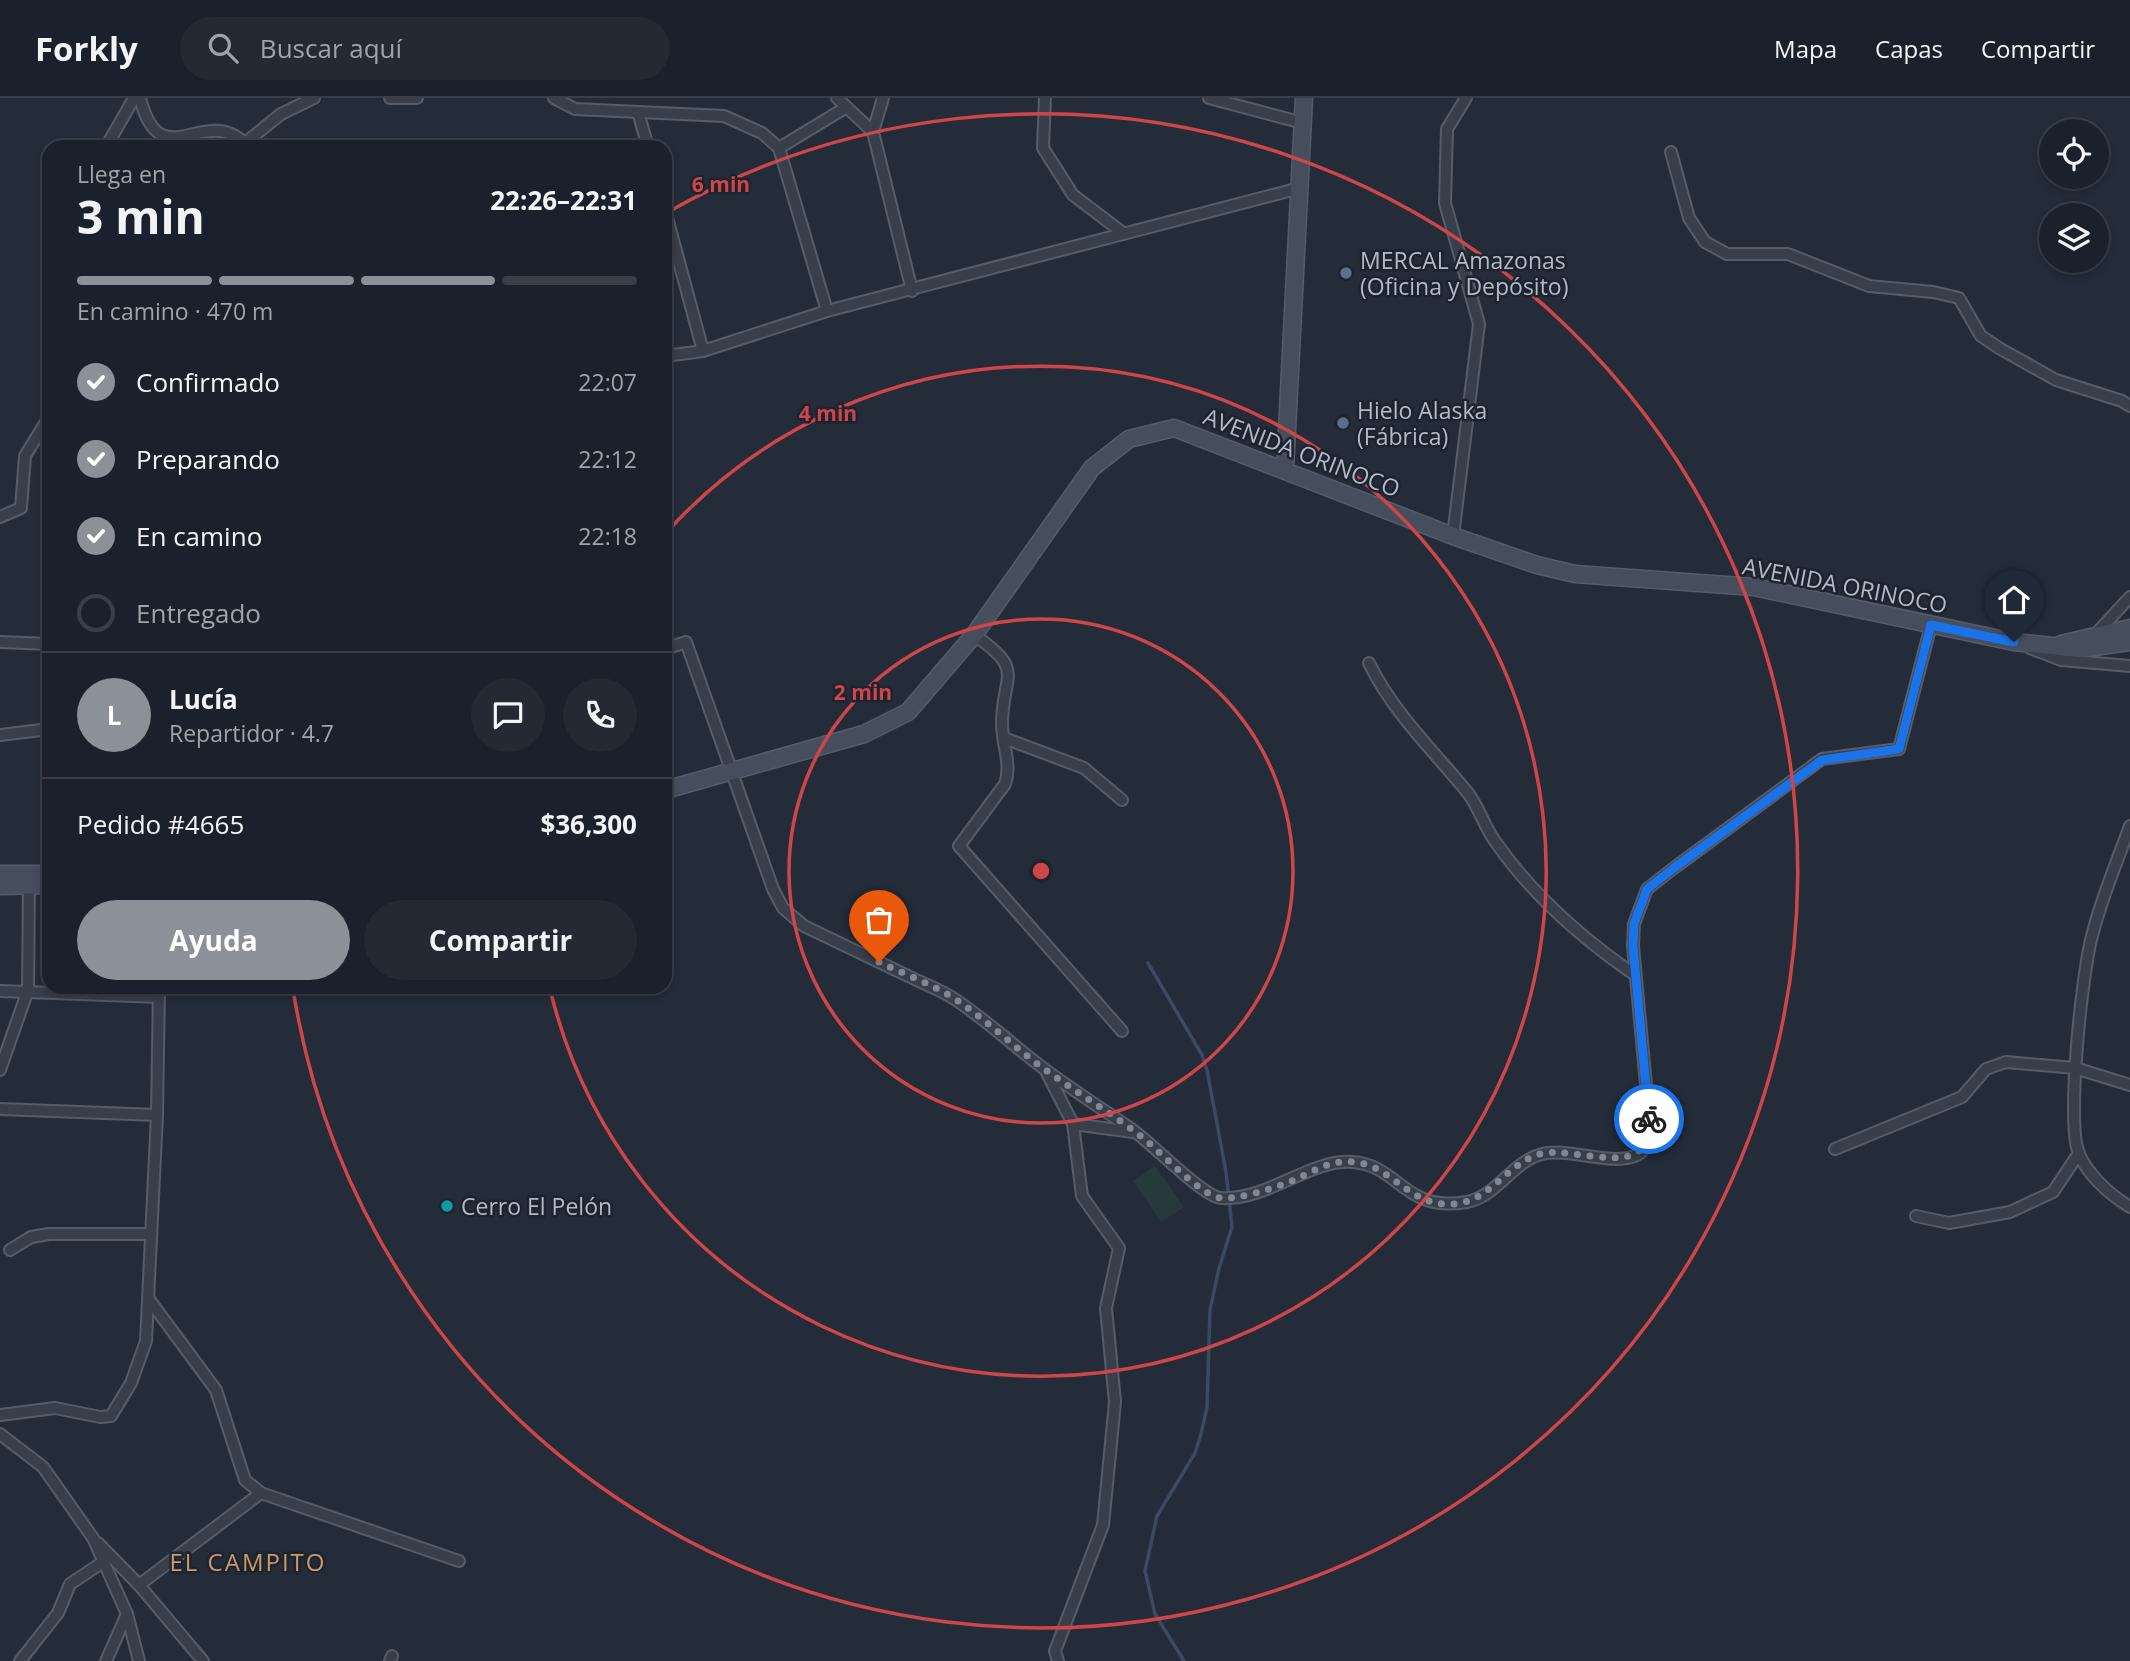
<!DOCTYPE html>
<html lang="es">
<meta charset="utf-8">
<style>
:root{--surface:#1b212c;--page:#242934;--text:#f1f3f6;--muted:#a0a3a9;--line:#393e48;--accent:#8c9099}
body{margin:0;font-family:"Open Sans",sans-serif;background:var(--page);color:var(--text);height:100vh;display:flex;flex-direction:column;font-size:26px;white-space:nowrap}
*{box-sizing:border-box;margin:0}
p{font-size:23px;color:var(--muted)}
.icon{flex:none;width:38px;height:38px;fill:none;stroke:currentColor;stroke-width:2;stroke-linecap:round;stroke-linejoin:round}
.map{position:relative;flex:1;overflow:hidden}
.sheet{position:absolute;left:42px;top:42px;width:630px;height:854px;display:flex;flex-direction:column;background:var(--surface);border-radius:21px;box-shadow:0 4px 10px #0003,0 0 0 2px var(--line)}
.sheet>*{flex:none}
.fabs{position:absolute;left:2039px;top:21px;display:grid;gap:14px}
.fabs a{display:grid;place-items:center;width:70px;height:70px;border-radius:50%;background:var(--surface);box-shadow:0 4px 10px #0003,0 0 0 2px var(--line);font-size:35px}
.pin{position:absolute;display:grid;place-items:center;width:60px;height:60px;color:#fff;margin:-72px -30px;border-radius:50% 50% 50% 0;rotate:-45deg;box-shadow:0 0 7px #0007}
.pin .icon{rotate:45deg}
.courier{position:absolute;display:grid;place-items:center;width:70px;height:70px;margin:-35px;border:5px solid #1a73e8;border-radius:50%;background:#fff;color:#222;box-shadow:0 2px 9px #0007}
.overview em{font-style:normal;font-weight:700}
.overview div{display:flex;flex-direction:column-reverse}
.overview{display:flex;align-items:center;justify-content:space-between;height:119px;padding:0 35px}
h1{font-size:46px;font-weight:700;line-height:52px}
.bar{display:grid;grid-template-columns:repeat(4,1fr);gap:10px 7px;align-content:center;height:84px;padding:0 35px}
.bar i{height:9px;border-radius:5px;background:var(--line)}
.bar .active{background:var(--accent)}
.bar p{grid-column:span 4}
.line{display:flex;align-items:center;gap:18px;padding:0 35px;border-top:2px solid var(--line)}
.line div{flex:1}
.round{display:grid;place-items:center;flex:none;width:74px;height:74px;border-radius:37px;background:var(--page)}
ol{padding:0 35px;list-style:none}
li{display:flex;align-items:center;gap:21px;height:77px}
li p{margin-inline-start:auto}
li .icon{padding:7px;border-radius:50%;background:var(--accent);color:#fff;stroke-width:4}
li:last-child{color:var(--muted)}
li i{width:38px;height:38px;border:4px solid var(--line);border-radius:50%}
.primary-button{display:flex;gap:14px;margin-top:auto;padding:14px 35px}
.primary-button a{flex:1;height:80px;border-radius:42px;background:var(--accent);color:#fff;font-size:28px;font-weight:700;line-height:80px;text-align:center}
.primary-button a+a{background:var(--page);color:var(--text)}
header{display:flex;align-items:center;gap:42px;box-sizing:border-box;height:98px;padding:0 35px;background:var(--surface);border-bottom:2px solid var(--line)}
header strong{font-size:33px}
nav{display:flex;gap:38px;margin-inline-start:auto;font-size:24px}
.search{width:490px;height:63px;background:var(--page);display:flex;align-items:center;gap:18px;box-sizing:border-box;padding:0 24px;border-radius:38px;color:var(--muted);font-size:26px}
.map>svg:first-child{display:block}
</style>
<header>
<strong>Forkly</strong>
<div class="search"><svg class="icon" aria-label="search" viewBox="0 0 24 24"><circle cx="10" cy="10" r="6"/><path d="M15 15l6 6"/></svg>Buscar aquí</div>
<nav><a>Mapa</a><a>Capas</a><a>Compartir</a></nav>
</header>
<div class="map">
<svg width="2130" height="1563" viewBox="0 0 2130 1563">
<rect width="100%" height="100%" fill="#242c3a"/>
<polygon fill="#27393c" points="1155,1068 1184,1109 1161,1124 1133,1083"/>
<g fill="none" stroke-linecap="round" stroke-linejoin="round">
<polyline stroke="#3b4962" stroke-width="3.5" points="1148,865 1202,957 1207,972 1226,1074 1232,1129 1219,1170 1210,1212 1207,1309 1201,1336 1195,1355 1157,1418 1145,1473 1155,1516 1184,1563"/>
<defs>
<g id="street">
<path d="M 140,0 C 161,83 207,1 248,49"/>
<polyline points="390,0 417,0"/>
<polyline points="554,0 575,11 724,18 762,35 779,50 827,213"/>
<polyline points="837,0 873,34 912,193"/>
<polyline points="1045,0 1043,50 1073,97 1123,135"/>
<polyline points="1209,0 1303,25"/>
<polyline points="638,14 648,49"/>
<polyline points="873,34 883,0"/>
<polyline points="245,45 281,16 314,0"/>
<polyline points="106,49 134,0"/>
<polyline points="779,50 845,10"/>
<polyline points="1671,54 1689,120 1705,144 1727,156 1788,156 1869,188 1933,194 1959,200 1981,238 1999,250 2056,282 2122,303 2130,308"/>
<polyline points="665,112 703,253"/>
<polyline points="49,187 49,212"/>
<polyline points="665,258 703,253 827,213 1300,90"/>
<polyline points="0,419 21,410 25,358 49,319"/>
<polyline points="1453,438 1479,226 1445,105 1447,31 1466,0"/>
<path d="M 974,537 C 1027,573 1002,576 1002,626 C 1002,646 1012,666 1005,686 L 959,748 L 1122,933"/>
<polyline points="2094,538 2130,499"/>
<polyline points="0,544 49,546"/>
<polyline points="2030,550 2061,562 2130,568"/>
<path d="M 665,551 L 686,544 L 773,791 L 783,810 L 804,828 C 839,845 874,862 908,878 C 924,886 942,892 956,902 C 986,922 1014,948 1043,970 C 1071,991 1101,1010 1130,1030 C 1151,1044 1203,1099 1221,1100 C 1267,1103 1310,1061 1352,1064 C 1400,1067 1403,1115 1467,1104 C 1496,1099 1513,1063 1542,1056 C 1568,1049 1613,1069 1637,1057 C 1647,1052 1648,1039 1650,1029 L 1633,848 L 1634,826 L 1647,791 L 1674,770 L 1822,661 L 1899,651 L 1931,527"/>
<path d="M 1369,565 C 1394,616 1433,652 1468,695 C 1480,711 1485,731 1497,746 C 1533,797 1584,842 1635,877"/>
<polyline points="0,637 49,631"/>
<polyline points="1004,640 1084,670 1122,702"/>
<path d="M 2130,728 C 2117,764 2101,801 2092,838 C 2082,875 2066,1024 2079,1056 C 2088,1077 2110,1097 2130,1109"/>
<polyline points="0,893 159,899"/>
<polyline points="0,972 28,892 29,782"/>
<polyline points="1047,975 1073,1026 1082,1098 1119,1150 1106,1210 1115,1304 1103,1427 1055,1553 1058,1563"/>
<polyline points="0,1011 157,1017"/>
<polyline points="1073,1026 1133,1034"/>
<polyline points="1835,1051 1962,999 1986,971 2006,964 2075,970 2130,987"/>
<polyline points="1916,1118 1949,1125 2010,1114 2053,1094 2079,1055"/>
<polyline points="10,1152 31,1139 49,1136 150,1136"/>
<polyline points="148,1200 216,1292 245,1382 261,1395 459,1463"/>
<polyline points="0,1317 55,1310 100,1319 111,1318 131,1285 146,1243 157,1017 159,889"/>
<polyline points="0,1336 43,1369 93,1440 127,1516 139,1563"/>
<polyline points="98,1445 139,1487 203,1563"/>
<polyline points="139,1487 261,1395"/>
<polyline points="20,1563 58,1515 70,1486 103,1464"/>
<polyline points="106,1563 127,1516"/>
<polyline points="390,1563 392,1558"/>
</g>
<g id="secondary">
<polyline points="1285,371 1304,0"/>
<polyline points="2061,546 2130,530"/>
<polyline points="665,692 864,636 908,614 974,537 1092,370 1129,341 1174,330 1453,438 1537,467 1575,476 1754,489 2014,544 2081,551 2130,544"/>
<polyline points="0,776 49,776"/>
<polyline points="0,788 49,787"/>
</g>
</defs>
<use href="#street" stroke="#565c68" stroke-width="14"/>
<use href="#secondary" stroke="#565c68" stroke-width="19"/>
<use href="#street" stroke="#383e4a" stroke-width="10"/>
<use href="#secondary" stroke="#464d5d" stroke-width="16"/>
</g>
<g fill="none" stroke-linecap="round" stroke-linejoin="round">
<path stroke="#818895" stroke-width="7" stroke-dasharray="0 12.6" d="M 879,864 C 904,876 932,886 955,901 C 988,923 1016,951 1047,973 C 1079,996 1113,1016 1143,1040 C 1161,1054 1203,1100 1222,1100 C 1240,1101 1267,1092 1284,1086 C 1308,1078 1326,1061 1354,1064 C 1394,1068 1408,1109 1454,1106 C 1493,1103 1510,1060 1545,1055 C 1580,1050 1655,1084 1649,1021"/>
<polyline stroke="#1a73e8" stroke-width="9" points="1649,1021 1633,848 1634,826 1647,791 1674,770 1822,662 1899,651 1931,527 2014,544"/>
</g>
<g fill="none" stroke="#cf4548" stroke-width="3.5">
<circle cx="1041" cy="773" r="252"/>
<path d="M666 435A505 505 0 1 1 550 891"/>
<path d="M668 114A757 757 0 1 1 293 891"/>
</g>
<g fill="#5c6f8a" stroke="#1d232f" stroke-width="2.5">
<circle cx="1346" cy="175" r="7"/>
<circle cx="1343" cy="325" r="7"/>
</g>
<circle fill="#0f9aa8" stroke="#1d232f" stroke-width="2.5" cx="447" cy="1108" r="7"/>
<g text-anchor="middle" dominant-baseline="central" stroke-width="5" stroke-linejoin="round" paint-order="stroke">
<g font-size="23" fill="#b3b9c6" stroke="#1d232f" text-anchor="start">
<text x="1360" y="162">MERCAL Amazonas<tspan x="1360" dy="26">(Oficina y Depósito)</tspan></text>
<text x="1357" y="312">Hielo Alaska<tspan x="1357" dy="26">(Fábrica)</tspan></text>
<text x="461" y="1108">Cerro El Pelón</text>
</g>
<g font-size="23" fill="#b3b9c6" stroke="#1d232f">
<text transform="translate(1302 354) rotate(21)">AVENIDA ORINOCO</text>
<text transform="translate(1845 487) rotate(11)">AVENIDA ORINOCO</text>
</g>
<g font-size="24" letter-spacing="2" fill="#cc9a68" stroke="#1d232f">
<text x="248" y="1463">EL CAMPITO</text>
</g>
</g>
<circle cx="1041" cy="773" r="10" fill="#cf4548" stroke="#1d232f" stroke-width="3.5"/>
<g font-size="21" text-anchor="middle" font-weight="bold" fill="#cf4548" stroke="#1d232f" stroke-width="5" stroke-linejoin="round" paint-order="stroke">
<text x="721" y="94">6 min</text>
<text x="828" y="323">4 min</text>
<text x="863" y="602">2 min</text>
</g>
</svg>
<div class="fabs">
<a><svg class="icon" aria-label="locate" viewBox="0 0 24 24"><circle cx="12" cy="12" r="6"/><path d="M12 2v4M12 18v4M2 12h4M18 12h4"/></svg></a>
<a><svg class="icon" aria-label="layers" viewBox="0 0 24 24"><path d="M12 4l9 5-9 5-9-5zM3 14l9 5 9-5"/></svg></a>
</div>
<div class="pin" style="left:879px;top:864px;background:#ea580c"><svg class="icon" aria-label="bag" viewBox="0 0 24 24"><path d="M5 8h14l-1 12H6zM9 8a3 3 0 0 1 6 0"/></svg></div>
<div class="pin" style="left:2014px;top:544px;background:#1f2937"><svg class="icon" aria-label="home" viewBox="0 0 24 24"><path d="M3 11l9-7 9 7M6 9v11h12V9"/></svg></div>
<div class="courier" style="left:1649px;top:1021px"><svg class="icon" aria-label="bike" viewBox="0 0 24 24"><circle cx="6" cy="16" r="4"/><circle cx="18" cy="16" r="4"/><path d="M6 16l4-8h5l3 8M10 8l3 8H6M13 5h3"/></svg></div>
<section class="sheet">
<div class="overview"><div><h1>3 min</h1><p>Llega en</p></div><em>22:26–22:31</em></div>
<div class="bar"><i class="active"></i><i class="active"></i><i class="active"></i><i></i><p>En camino · 470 m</p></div>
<ol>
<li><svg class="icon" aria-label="check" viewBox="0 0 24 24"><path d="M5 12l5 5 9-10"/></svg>Confirmado<p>22:07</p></li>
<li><svg class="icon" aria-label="check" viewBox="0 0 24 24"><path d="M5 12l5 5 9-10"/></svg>Preparando<p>22:12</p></li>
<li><svg class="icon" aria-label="check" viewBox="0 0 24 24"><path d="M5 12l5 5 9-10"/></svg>En camino<p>22:18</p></li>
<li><i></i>Entregado</li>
</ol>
<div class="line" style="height:126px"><b class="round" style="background:var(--accent);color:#fff">L</b><div><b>Lucía</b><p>Repartidor · 4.7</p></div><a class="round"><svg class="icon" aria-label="chat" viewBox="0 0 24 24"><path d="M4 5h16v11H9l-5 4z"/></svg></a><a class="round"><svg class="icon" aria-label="phone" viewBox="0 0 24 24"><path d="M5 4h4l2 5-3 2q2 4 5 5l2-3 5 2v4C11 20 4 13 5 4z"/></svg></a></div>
<div class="line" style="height:91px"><div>Pedido #4665</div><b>$36,300</b></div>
<div class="primary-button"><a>Ayuda</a><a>Compartir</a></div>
</section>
</div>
